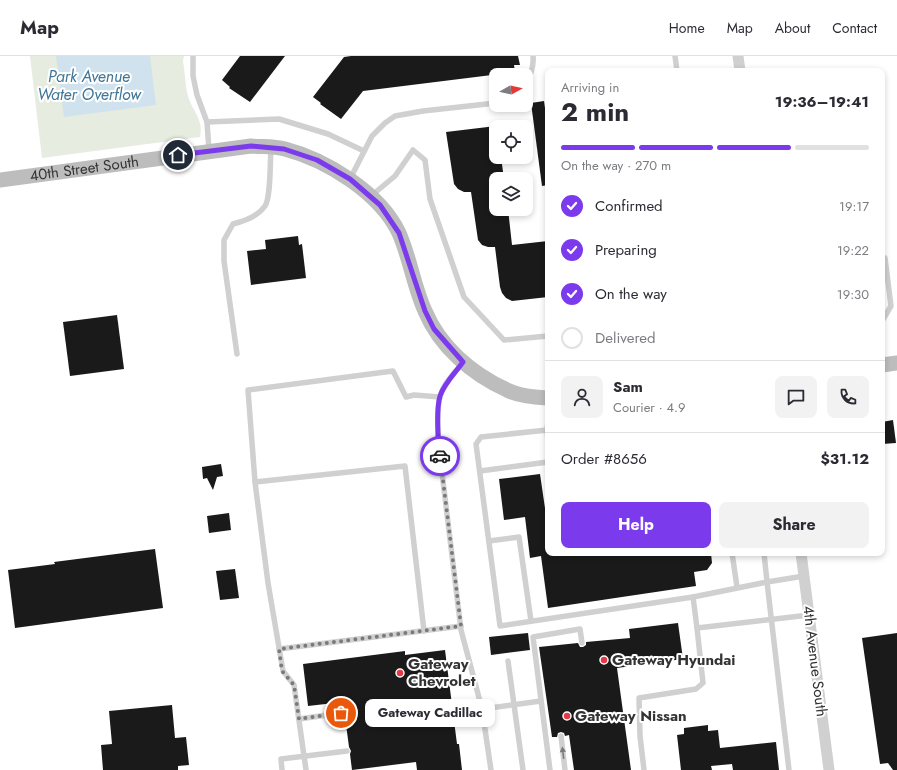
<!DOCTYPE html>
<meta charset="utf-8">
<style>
:root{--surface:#fff;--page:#f2f2f3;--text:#2b2b33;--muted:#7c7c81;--line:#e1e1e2;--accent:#7c3aed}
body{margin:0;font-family:Jost,sans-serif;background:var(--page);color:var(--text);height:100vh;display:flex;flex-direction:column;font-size:15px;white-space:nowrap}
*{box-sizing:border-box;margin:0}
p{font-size:13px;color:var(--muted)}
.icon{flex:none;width:22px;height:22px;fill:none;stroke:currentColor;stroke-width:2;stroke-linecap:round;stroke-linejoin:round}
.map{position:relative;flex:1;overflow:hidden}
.details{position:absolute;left:545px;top:12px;width:340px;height:488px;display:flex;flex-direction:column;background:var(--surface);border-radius:8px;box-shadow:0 2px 6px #0003}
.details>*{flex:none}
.needle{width:26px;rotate:82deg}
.fabs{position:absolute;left:489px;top:12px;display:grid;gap:8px}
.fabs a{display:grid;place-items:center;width:44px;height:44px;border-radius:8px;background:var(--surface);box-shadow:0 2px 6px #0003;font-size:20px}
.pin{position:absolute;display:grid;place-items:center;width:34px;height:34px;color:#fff;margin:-17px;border:2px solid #fff;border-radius:50%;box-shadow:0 1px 4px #0007}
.courier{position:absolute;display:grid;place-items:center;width:40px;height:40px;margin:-20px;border:3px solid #7c3aed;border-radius:50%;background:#fff;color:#222;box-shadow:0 1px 5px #0007}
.bubble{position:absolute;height:28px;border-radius:8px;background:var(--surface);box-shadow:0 2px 6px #0003;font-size:13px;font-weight:700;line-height:28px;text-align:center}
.head em{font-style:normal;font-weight:700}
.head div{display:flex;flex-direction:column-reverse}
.head{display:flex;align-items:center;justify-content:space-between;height:68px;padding:0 16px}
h1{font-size:26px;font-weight:700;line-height:30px}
.bar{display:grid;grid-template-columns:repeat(4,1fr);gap:6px 4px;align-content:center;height:48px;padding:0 16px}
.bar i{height:5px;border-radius:3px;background:var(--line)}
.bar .active{background:var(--accent)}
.bar p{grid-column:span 4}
.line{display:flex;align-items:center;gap:10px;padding:0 16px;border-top:1px solid var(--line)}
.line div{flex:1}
.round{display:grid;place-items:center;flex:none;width:42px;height:42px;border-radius:8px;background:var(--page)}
ol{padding:0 16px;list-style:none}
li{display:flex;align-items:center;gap:12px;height:44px}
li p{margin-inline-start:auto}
li .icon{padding:4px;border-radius:50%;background:var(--accent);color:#fff;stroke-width:4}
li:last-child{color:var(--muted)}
li i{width:22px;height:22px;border:2px solid var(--line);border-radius:50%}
.action{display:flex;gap:8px;margin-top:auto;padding:8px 16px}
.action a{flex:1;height:46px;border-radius:8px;background:var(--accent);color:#fff;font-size:16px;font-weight:700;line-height:46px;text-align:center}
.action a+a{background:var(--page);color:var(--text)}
header{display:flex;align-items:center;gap:24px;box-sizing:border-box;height:56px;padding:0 20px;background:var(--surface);border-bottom:1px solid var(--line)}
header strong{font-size:19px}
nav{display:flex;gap:22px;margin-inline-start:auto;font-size:14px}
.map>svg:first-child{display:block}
</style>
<header>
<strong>Map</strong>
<nav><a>Home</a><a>Map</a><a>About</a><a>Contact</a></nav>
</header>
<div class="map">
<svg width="897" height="714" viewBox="0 0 897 714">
<rect width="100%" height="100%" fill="#fff"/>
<path fill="#e6ecdf" d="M 30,0 L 184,0 L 183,5 C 185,16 185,29 188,40 C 192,55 204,63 200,81 L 42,102 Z"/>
<polygon fill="#cfe2ee" points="56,0 150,0 156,49 64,61"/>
<g fill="#1a1a1a">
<polygon points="240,0 285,0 250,46 229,32 230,31 222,24"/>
<polygon points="351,0 518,0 520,9 514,9 515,16 363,35 341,63 320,48 321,47 313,41 344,1"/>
<polygon points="544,45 548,73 548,129 542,130 531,47"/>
<polygon points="496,70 496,101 501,101 504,123 496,123 496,153 508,153 512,189 548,185 548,241 512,245 506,242 502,237 500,231 495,191 488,191 482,189 478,184 471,136 464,136 458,133 454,128 446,76"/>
<polygon points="298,180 299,189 302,188 306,222 251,229 247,195 266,193 265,184"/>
<polygon points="117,259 124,313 70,320 63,266"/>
<polygon points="893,364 896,387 882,388 882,366"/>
<polygon points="221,408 223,420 217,421 213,434 207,422 203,423 202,411"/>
<polygon points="540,418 546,459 548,458 548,497 711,497 712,507 707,514 694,516 696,530 548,552 541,500 530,502 525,461 504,464 499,423"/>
<polygon points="229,457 231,474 209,477 207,460"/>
<polygon points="155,493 163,552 15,572 8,514 55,508 54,506"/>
<polygon points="235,513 239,542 220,544 216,515"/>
<polygon points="678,567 683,603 617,612 631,714 574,714 569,679 565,680 564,677 561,676 558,677 557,681 552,681 539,591 578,587 580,591 583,591 586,589 586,586 630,582 629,573"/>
<polygon points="528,577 530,594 491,599 489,581"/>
<polygon points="897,577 897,714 893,714 888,707 880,708 862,582"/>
<polygon points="445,594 457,688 459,688 462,714 417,714 416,706 352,714 350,698 351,695 349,691 343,646 308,650 303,608 405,595 405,599"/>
<polygon points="172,649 175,682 186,681 189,709 178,710 178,714 103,714 101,689 112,688 109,655"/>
<polygon points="708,669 708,675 718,674 720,692 776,686 779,714 733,714 732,708 711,710 712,714 681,714 677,679 684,678 684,672"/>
</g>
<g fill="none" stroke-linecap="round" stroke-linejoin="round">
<g stroke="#d0d0d0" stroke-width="5.5">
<polyline points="193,0 193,20 197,39 207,66 209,94"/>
<polyline points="675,0 677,15"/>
<path d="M 526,28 C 531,19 534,10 533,0"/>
<polyline points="207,66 279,63 328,78 364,95"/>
<polyline points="350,123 372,80 385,67 395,60 423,55 496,47"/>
<polyline points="371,140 395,120 413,94 425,104 430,143 464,241 504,284 548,280"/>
<polyline points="882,202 885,202 891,250 882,265"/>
<path d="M 237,298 L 224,205 L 224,184 L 233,168 C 244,165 257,161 265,150 C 271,142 270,103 271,92"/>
<path d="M 463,307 C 454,317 443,328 440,341 C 436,355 438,377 439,392 L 461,574 L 482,653 L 491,714"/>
<polyline points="548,364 547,374 481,381 476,388 500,570 693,541 767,526 764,497"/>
<polyline points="547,374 548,385"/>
<polyline points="480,415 548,406"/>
<polyline points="255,426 405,410 424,575"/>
<polyline points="489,485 519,481 531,565"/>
<polyline points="732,497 737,531"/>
<polyline points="693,541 697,572"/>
<polyline points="279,593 461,570"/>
<polyline points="508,605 523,714"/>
<polyline points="482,653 541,645"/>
<polyline points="299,663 341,657"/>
<polyline points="561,680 565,714"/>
<polyline points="282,714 281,703 347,695"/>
<polyline points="306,714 294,629 283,615 268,527 255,426 248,334 393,315 406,341 414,339 440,341"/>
<polyline points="550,714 533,581 580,573 582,587"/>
<polyline points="644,714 640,680 639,642 696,633 703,627 697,572 809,559"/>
<polyline points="789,714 767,526 804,520"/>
</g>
<g stroke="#d0d0d0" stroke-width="11">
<polyline points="738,0 740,15"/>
<polyline points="801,497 829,714"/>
</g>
<g stroke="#bdbdbd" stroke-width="15">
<path id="s1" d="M 0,124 L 251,90 C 262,91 274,90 285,93 C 327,104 380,137 399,177 C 410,202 414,231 425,255 C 440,291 472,318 507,334 C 519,340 534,341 548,342"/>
<polyline points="882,309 897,307"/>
</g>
</g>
<defs><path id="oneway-solid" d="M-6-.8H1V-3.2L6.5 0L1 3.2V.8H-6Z"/></defs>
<use fill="#7a7a7a" href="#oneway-solid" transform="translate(563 697) rotate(-97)"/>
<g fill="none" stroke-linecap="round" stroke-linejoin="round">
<polyline stroke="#7a7a7a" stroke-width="4" stroke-dasharray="0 7.2" points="341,657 299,663 294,629 282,615 279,593 461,570 440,400"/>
<path stroke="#7c3aed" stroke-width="5" d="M 178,99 L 251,90 L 284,93 L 317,104 L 350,123 L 380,149 L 399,177 L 425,255 L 434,273 L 463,306 C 455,317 444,328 440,340 C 436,354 438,386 440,400"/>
</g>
<g fill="#e63946" stroke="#fff" stroke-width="1.5">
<circle cx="604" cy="604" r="4"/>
<circle cx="400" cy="617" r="4"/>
<circle cx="567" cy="660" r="4"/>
</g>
<g text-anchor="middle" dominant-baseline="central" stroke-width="4" stroke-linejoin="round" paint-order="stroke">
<g font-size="15" fill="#333" stroke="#fff">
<text stroke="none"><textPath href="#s1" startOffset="85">40th Street South</textPath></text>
<text transform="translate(815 605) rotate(83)">4th Avenue South</text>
</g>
<g font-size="15" font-weight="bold" fill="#333" stroke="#fff" text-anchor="start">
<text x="612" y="604">Gateway Hyundai</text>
<text x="408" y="608">Gateway<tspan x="408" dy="17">Chevrolet</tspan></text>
<text x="575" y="660">Gateway Nissan</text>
</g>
<g font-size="16" font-style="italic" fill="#3f7597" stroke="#fff">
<text x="89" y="20">Park Avenue<tspan x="89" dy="18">Water Overflow</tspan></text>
</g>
</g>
</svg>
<div class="fabs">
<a><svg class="needle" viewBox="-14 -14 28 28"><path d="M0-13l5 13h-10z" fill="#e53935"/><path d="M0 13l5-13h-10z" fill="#7c7c81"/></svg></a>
<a><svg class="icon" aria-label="locate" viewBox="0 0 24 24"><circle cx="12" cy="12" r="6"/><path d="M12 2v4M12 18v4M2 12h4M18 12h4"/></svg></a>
<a><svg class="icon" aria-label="layers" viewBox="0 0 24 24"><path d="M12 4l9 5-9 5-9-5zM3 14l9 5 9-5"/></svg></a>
</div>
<div class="pin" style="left:341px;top:657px;background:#ea580c"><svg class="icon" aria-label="bag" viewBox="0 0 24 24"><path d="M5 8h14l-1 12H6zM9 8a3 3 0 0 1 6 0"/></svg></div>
<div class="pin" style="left:178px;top:99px;background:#1f2937"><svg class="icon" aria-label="home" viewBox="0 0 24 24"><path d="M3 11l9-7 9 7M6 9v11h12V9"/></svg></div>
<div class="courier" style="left:440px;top:400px"><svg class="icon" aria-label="car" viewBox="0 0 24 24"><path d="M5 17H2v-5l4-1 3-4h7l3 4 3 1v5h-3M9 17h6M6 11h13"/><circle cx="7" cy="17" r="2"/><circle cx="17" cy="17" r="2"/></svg></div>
<div class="bubble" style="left:365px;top:643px;width:130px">Gateway Cadillac</div>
<section class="details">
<div class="head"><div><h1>2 min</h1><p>Arriving in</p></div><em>19:36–19:41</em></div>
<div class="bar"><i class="active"></i><i class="active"></i><i class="active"></i><i></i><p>On the way · 270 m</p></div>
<ol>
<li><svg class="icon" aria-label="check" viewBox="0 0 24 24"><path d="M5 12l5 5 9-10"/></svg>Confirmed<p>19:17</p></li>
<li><svg class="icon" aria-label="check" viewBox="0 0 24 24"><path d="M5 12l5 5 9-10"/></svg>Preparing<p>19:22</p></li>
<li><svg class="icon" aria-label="check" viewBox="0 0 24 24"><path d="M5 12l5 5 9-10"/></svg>On the way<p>19:30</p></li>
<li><i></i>Delivered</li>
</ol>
<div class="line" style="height:72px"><a class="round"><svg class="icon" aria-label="person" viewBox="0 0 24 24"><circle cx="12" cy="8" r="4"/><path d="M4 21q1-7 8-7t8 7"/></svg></a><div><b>Sam</b><p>Courier · 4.9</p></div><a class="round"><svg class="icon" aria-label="chat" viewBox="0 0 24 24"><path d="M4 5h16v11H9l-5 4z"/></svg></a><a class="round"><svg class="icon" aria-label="phone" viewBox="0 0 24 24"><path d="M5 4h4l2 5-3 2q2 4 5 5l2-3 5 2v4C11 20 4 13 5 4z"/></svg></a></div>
<div class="line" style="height:52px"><div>Order #8656</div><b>$31.12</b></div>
<div class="action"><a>Help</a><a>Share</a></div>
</section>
</div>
